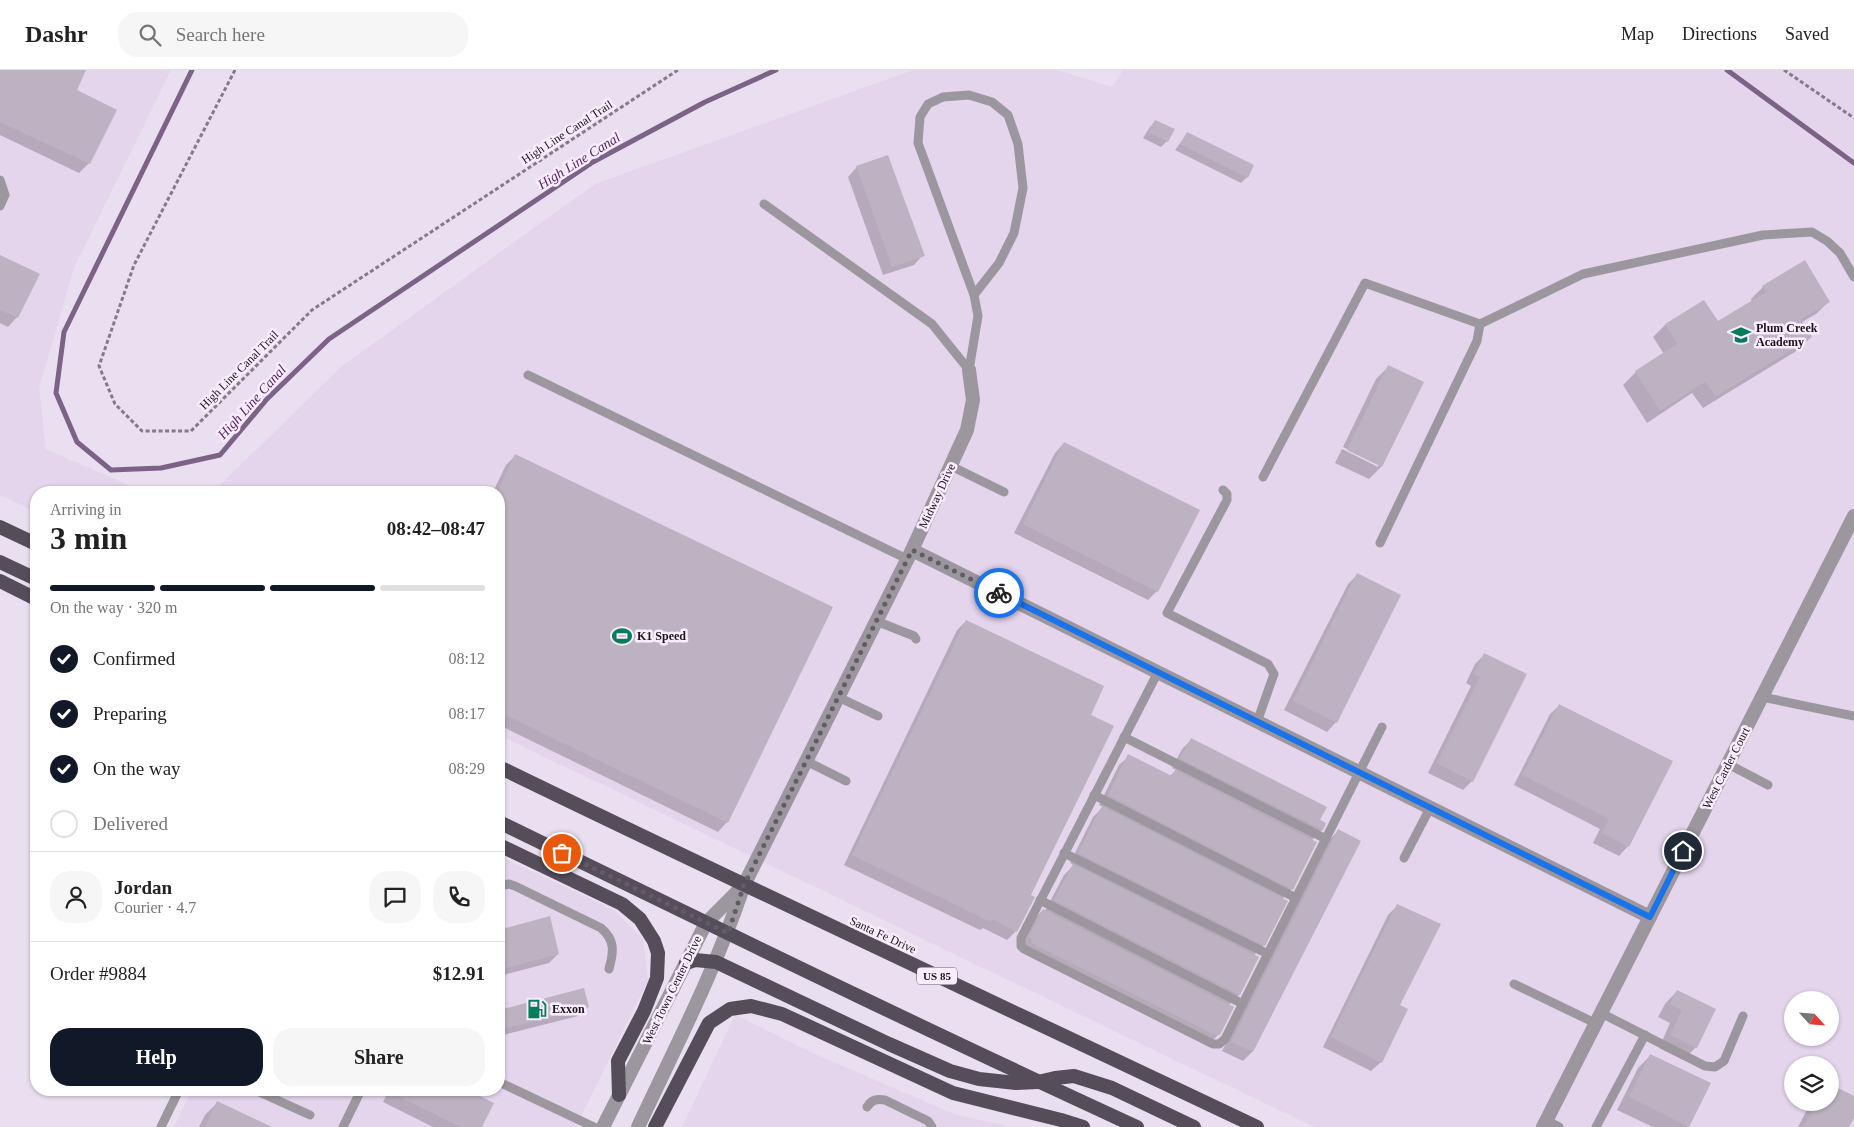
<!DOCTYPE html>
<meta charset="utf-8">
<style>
:root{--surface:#fff;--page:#f6f6f6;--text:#222;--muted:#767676;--line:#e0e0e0;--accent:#111827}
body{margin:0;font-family:"Times New Roman",serif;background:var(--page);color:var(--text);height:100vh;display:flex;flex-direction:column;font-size:19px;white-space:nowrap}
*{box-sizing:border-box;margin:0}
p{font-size:16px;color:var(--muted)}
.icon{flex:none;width:28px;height:28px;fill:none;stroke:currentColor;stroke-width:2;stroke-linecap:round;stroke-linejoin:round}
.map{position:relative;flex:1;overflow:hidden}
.panel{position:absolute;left:30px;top:416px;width:475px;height:610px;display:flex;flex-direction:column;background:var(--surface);border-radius:20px;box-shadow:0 1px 4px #0004}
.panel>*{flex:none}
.needle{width:32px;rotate:116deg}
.fabs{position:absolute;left:1784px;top:921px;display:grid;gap:10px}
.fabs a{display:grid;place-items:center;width:55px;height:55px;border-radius:50%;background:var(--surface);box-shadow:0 1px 4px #0004;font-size:25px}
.pin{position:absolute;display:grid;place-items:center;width:42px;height:42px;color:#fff;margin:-21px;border:2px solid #fff;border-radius:50%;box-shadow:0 1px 5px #0007}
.courier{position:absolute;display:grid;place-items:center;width:50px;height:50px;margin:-25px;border:4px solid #1a73e8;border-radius:50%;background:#fff;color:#222;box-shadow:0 1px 6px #0007}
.headline em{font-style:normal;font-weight:700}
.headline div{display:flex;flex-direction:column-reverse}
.headline{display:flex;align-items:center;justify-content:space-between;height:85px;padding:0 20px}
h1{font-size:32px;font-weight:700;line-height:38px}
.bar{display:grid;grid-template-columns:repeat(4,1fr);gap:8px 5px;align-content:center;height:60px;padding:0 20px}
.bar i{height:6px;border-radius:4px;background:var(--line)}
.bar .active{background:var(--accent)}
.bar p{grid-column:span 4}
.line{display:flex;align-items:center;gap:12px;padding:0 20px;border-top:1px solid var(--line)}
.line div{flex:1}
.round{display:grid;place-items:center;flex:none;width:52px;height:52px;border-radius:20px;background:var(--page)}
ol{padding:0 20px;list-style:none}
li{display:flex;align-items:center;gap:15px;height:55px}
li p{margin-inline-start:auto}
li .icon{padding:5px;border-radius:50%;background:var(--accent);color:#fff;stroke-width:4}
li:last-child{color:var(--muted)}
li i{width:28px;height:28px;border:2px solid var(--line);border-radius:50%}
.button{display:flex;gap:10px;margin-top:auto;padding:10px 20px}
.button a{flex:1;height:58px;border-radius:20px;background:var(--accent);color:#fff;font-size:20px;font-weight:700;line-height:58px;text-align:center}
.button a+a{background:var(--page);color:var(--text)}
header{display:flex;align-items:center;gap:30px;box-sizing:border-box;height:70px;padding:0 25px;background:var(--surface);border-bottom:1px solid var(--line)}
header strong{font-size:24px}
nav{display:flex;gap:28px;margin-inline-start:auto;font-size:18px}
.search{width:350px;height:45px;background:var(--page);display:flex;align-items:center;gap:12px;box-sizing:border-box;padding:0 18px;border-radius:20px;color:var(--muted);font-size:19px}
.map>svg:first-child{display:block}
</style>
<header>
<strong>Dashr</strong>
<div class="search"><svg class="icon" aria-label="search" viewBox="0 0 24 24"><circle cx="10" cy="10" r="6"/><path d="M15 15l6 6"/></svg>Search here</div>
<nav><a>Map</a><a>Directions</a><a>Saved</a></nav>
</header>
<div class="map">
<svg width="1854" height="1057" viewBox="0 0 1854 1057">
<rect width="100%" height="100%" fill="#eadff0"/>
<g fill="#e4d4ec" fill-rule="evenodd">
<polygon points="0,0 171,0 74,198 39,318 46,379 144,422 36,422 36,442 0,425"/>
<path d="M 913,0 L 1057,0 L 1112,17 L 1123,0 L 1854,0 L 1854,1057 L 1314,1057 L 499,665 L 499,422 L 213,422 L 342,296 L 595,114 ZM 1792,930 L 1830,930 L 1830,968 L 1792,968 ZM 1792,995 L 1830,995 L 1830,1032 L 1792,1032 Z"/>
<polygon points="499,786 614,840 643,869 648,910 576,1057 174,1057 192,1020 499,1020"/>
<polygon points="735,945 815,984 954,1044 1010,1057 682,1057"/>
</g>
<g fill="#0003">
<polygon points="0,0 85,0 75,21 89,93 79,103 0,65"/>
<polygon points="1156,51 1167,71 1161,77 1143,68 1150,57"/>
<polygon points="1188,63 1247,107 1241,113 1175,80"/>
<polygon points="857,97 923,185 914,195 883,205 848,107"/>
<polygon points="0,186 17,247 8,257 0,253"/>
<polygon points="1763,217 1829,231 1816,244 1802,252 1811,267 1798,280 1703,338 1692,323 1647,353 1623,315 1636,302 1664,284 1653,267 1665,255 1717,253 1752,232 1751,229"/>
<polygon points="1388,297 1422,313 1381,397 1369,409 1335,393 1342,379 1378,397 1378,394 1343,377 1376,309"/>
<polygon points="1064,373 1157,521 1148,530 1014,463 1055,383"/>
<polygon points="516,385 727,752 718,762 499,655 499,422 493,422 506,395"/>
<polygon points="1357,505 1336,652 1327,662 1284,640 1348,514"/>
<polygon points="966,551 1089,645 1016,861 1007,870 983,858 980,860 844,795 957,560"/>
<polygon points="1484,585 1472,711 1463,720 1428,703 1471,616 1466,613 1475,594"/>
<polygon points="1560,635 1628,776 1619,786 1593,773 1600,759 1514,715 1550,644"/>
<polygon points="1191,670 1325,754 1322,760 1312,770 1292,819 1282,829 1264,875 1254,885 1258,887 1239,925 1229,935 1233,937 1218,965 1209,974 1020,877 1034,849 1043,840 1045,841 1064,805 1074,795 1070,793 1093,747 1103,737 1099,735 1119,695 1129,686 1170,706 1176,700 1172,698 1182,679"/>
<polygon points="1338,761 1359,772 1252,982 1243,991 1222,981 1329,770"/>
<polygon points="1398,835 1399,935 1381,992 1371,1001 1323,977 1388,845"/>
<polygon points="549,848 558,884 549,893 499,906 499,861"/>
<polygon points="583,920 588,937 578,946 499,966 499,941"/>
<polygon points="1677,921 1696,977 1683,990 1659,978 1670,953 1658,947 1665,934"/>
<polygon points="1651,985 1688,1056 1687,1057 1653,1057 1617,1040 1638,998"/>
<polygon points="1830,1016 1854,1028 1854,1045 1848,1057 1798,1057 1811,1032 1830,1032"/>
<polygon points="308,1020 325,1020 321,1026"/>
<polygon points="389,1020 465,1020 481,1057 433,1057 383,1032"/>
<polygon points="217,1033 269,1057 199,1057 205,1045"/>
</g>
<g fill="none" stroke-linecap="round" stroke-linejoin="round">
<g stroke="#7d6288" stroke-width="5">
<polyline points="192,0 64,262 56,323 77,372 111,400 161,398 220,385 267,329 329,269 593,92 705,32 776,0"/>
<polyline points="1727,0 1854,93"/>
</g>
</g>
<g fill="#bdb2c2">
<polygon points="0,0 86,0 77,20 117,40 90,94 0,52"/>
<polygon points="1155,50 1175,59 1168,72 1148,62"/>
<polygon points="1187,62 1254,95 1248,108 1180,74"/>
<polygon points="888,85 925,186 892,197 856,96"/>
<polygon points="0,185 40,204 18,248 0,240"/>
<polygon points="1805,190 1830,232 1801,249 1812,267 1716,326 1705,312 1660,341 1635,301 1677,274 1665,254 1704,230 1718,251 1766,222 1762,216"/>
<polygon points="1388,295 1424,312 1382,397 1347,380"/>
<polygon points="1064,372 1200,440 1158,522 1023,454"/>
<polygon points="515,384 833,537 728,753 499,642 499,418"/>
<polygon points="1357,503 1401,525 1337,653 1293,631"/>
<polygon points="966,550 1104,616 1091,645 1114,656 1031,825 1035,827 1034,829 1017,862 992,849 991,852 852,785"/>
<polygon points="1484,583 1527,604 1473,712 1437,693 1480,607 1474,604"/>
<polygon points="1559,634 1673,691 1629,777 1602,763 1609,749 1522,705"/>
<polygon points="1191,668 1327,737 1320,750 1326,753 1323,760 1180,689"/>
<polygon points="1128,684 1172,706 1175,700 1317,772 1293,820 1108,725"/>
<polygon points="1102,736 1288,831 1265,876 1078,783"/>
<polygon points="1338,759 1361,771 1253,982 1231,972"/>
<polygon points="1073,794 1259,887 1240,925 1054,830"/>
<polygon points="1397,834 1441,854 1400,935 1408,939 1382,993 1331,967"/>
<polygon points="1043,839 1234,937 1220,965 1213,964 1031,873 1032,869 1028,867"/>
<polygon points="550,846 559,884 499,900 499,860"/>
<polygon points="584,918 589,937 499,960 499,940"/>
<polygon points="1677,920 1716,939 1697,978 1670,965 1682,940 1670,934"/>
<polygon points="1650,984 1711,1013 1689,1057 1629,1027"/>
<polygon points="1830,1014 1854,1026 1854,1048 1849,1057 1804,1057 1816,1032 1830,1032"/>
<polygon points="386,1020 468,1020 494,1033 482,1057 461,1057"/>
<polygon points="217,1031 272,1057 205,1057"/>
</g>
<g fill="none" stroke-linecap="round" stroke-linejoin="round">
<g stroke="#837b87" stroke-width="3" stroke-dasharray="4 2.5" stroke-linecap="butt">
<polyline points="235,0 134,195 99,296 115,334 142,361 191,361 312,240 678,0"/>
<polyline points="1784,0 1854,48"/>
</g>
<g stroke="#9c979e" stroke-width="9">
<polyline points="0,110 5,125 0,136"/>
<polyline points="764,134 932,254 969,300"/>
<polyline points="1480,254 1583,204 1763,165 1812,162 1827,171 1840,183 1854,207"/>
<polyline points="969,300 978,246 974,225 918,73 920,47 928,34 943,27 969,25 992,32 1008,45 1018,74 1023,118 1014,163 999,193 974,225"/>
<polyline points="528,305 907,489"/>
<polyline points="951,396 1004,422"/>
<polyline points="1263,407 1365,213 1480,254 1477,271 1380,473"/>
<polyline points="1223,420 1227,424 1227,430 1167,543 1268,594 1274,604 1257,652"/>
<polyline points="876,551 914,566 916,569"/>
<polyline points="1158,602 1021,868 1021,876 1024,879 1213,974 1219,974 1225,969 1382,657"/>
<polyline points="838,627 878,646"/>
<polyline points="1762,627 1854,646"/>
<polyline points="1124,667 1326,769"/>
<polyline points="806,691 846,711"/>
<polyline points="1728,694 1768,715"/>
<polyline points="1094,725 1296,828"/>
<polyline points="1064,783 1268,884"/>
<polyline points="1404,788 1430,738"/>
<path d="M 499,816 L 509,814 L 515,816 L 601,858 C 615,870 614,881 609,899"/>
<polyline points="1040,830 1243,934"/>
<polyline points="1514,914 1595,953"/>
<polyline points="1601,943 1705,996 1715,997 1724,991 1743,946"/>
<polyline points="499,1012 594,1057"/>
<polyline points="255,1020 310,1045"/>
<path d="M 867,1037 C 872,1029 877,1029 885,1030 L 928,1051 L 932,1057"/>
<polyline points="1546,1050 1559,1057"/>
<polyline points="161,1057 179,1020"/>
<polyline points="343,1057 361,1020"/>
<polyline points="1596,1057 1645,965"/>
</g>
<g stroke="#9c979e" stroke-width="14">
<polyline points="912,480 1650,847"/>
<polyline points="744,815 912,480 967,360 973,330 969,300"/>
<polyline points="1543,1057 1854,446"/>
</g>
<g stroke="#9c979e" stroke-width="14">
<polyline points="603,1057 706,853 744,815"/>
<path d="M 638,1057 C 675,978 715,901 743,818"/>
</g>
<g stroke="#564d5a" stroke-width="14">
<polyline points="0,457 36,474"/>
<polyline points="0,492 36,509"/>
<polyline points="0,511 36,529"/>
<path d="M 499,697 C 750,819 1004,937 1257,1057"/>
<path d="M 499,752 C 711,855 923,959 1137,1057"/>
<polyline points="499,775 622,834 640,849 654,871 658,883 657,908 644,941 618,991 619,1025"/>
<polyline points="686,893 695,890 716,892 889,974 950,1001 979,1009 1016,1013 1038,1012 1055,1008 1074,1006 1112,1018 1194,1057"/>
<polyline points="655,1057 709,953 730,939 751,936 782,944 953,1023 1061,1050 1083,1057"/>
</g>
</g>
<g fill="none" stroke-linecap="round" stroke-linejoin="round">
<polyline stroke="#635c66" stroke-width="5" stroke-dasharray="0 9" points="562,783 728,863 744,815 912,480 999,523"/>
<polyline stroke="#1a73e8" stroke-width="6" points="999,523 1650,847 1683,781"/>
</g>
<defs>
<symbol id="school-bare" viewBox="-9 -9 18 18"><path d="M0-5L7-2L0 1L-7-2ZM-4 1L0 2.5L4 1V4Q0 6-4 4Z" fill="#067c59" stroke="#f8ecfd" stroke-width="2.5" paint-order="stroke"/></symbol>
<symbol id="stadium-bare" viewBox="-9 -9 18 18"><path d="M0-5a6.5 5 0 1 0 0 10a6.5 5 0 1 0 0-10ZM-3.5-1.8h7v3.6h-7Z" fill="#067c59" stroke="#f8ecfd" stroke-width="2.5" paint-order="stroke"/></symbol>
<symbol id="fuel-bare" viewBox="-9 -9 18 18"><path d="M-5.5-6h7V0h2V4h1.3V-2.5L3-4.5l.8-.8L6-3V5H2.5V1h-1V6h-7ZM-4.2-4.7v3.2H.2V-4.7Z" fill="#067c59" stroke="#f8ecfd" stroke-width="2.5" paint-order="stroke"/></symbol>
</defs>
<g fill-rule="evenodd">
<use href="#school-bare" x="1727" y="251" width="28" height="28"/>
<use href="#stadium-bare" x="608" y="552" width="28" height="28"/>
<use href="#fuel-bare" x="523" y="925" width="28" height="28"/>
</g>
<g text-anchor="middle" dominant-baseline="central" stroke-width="5" stroke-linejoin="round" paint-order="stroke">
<rect fill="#f8ecfd" stroke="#5d5660" stroke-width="1" x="917" y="897.5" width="40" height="17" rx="4"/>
<g font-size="11" font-weight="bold" fill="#1a161c">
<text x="937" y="906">US 85</text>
</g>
<g font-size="12" fill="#1a161c" stroke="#f8ecfd">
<text transform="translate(567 62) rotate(-33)">High Line Canal Trail</text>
<text transform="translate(239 300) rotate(-45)">High Line Canal Trail</text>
<text transform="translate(937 426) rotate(-65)">Midway Drive</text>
<text transform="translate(1726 698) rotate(-63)">West Carder Court</text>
<text transform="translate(883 865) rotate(25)">Santa Fe Drive</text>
<text transform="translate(672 920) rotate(-64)">West Town Center Drive</text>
</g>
<g font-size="12" font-weight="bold" fill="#1a161c" stroke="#f8ecfd" text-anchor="start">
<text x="1756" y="258">Plum Creek<tspan x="1756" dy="14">Academy</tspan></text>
<text x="637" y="566">K1 Speed</text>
<text x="552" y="939">Exxon</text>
</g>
<g font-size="14" font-style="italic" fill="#542767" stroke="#f8ecfd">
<text transform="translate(579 91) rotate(-32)">High Line Canal</text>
<text transform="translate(252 332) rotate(-48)">High Line Canal</text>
</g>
</g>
</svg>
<div class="fabs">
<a><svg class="needle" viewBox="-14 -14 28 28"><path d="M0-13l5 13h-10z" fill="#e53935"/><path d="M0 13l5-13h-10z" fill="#767676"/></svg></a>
<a><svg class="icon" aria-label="layers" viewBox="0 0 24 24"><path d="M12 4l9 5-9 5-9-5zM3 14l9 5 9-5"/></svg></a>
</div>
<div class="pin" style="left:562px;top:783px;background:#ea580c"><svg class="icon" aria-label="bag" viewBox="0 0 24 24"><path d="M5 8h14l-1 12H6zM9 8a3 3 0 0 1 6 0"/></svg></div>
<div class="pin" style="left:1683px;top:781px;background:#1f2937"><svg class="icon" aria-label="home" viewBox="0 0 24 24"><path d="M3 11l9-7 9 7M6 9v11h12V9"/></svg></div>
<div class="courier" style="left:999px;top:523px"><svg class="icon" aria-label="bike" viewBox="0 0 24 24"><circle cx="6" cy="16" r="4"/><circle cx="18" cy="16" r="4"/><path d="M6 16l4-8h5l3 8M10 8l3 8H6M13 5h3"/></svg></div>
<section class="panel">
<div class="headline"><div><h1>3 min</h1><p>Arriving in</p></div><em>08:42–08:47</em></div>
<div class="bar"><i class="active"></i><i class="active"></i><i class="active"></i><i></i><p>On the way · 320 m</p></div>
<ol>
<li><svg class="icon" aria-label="check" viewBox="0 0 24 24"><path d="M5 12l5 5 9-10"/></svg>Confirmed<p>08:12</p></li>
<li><svg class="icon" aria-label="check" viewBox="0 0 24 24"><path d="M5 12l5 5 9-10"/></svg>Preparing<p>08:17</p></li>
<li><svg class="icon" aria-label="check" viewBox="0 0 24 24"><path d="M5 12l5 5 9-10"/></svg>On the way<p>08:29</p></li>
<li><i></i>Delivered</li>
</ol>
<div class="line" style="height:90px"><a class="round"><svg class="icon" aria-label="person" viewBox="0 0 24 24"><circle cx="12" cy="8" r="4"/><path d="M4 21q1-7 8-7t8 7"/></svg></a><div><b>Jordan</b><p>Courier · 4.7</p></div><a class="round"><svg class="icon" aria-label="chat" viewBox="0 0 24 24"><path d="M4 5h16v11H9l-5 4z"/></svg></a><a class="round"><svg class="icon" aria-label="phone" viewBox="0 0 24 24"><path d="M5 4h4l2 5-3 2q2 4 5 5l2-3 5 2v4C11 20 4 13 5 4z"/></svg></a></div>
<div class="line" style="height:65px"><div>Order #9884</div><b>$12.91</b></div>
<div class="button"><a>Help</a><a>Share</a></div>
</section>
</div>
